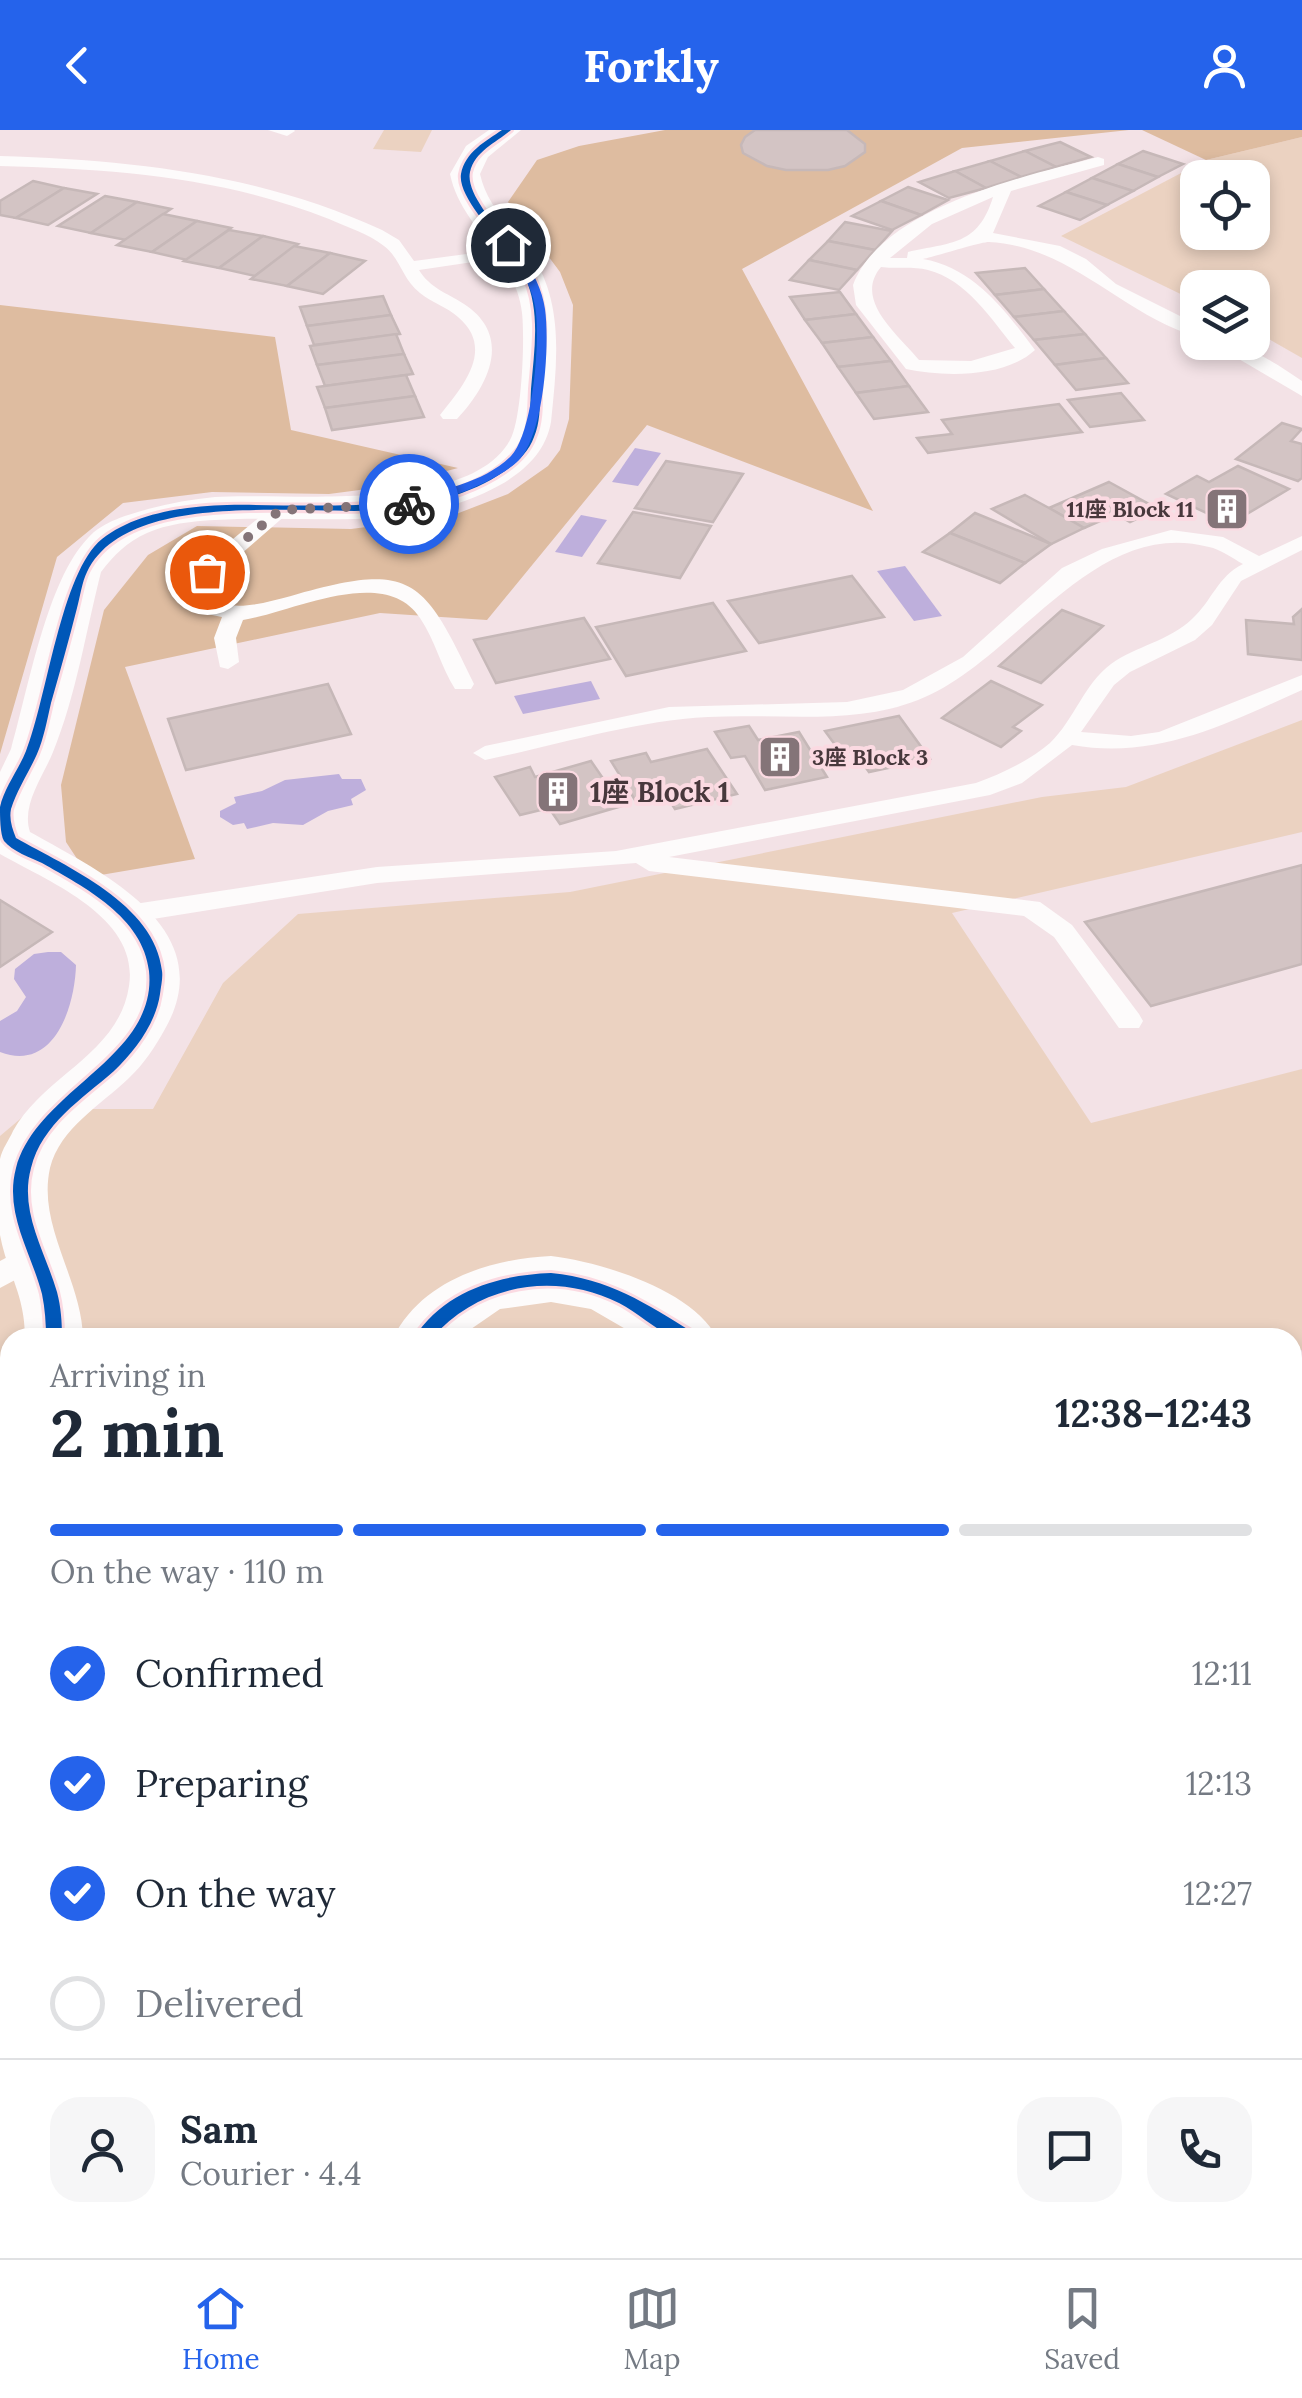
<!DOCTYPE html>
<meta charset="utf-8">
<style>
:root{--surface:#fff;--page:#f6f6f7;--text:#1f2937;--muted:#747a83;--line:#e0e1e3;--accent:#2563eb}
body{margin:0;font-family:Lora,"Noto Sans TC",serif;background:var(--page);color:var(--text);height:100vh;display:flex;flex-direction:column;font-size:38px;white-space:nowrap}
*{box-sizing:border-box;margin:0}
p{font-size:32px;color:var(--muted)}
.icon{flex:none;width:55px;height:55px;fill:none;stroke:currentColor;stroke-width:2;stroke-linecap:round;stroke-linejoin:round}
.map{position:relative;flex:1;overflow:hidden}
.panel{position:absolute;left:0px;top:1198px;width:1302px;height:932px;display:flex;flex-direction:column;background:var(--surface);border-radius:30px 30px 0 0;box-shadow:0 5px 15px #0003}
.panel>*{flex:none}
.controls{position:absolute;left:1180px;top:30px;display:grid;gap:20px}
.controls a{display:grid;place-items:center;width:90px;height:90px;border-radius:20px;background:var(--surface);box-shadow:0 5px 15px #0003;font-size:50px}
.pin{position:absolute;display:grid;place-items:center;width:85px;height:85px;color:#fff;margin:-42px;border:5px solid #fff;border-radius:50%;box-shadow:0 2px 10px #0007}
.courier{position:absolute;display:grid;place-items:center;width:100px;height:100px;margin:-50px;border:8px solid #2563eb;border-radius:50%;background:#fff;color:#222;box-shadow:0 2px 12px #0007}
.headline em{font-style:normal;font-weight:800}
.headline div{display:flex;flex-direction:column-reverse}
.headline{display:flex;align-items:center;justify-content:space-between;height:170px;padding:0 50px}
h1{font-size:65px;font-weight:800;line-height:75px}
.bar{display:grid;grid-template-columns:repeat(4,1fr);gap:15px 10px;align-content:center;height:120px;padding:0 50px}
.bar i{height:12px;border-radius:8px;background:var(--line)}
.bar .selected{background:var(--accent)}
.bar p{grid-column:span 4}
.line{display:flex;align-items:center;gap:25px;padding:0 50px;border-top:2px solid var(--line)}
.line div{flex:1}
.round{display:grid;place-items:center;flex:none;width:105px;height:105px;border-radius:30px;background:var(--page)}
ol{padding:0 50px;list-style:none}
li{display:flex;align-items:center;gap:30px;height:110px}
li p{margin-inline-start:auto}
li .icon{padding:10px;border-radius:50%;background:var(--accent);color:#fff;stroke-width:4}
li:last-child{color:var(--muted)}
li i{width:55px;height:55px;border:5px solid var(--line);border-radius:50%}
header{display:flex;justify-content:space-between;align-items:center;height:130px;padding:0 50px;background:var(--accent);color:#fff;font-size:45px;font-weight:800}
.tab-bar{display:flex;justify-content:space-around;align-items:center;height:140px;border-top:2px solid var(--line);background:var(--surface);font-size:28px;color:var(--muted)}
.tab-bar a{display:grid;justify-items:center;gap:5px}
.tab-bar .selected{color:var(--accent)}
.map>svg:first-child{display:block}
</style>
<header><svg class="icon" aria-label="back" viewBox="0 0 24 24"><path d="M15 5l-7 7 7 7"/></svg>Forkly<svg class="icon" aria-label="person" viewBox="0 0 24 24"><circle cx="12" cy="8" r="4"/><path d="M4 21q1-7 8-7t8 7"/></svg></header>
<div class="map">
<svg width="1302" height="2128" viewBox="0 0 1302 2128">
<rect width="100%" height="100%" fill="#f3e2e6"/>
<g fill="#ebd2c1" fill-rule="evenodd">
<polygon points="384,0 432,0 421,22 373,19"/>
<path d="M 1302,7 L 1302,228 L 1253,200 L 1252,158 L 1198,158 L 1197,172 L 1061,106 L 1206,30 ZM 1198,48 L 1252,48 L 1252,102 L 1198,102 Z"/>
<polygon points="1302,590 1302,702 952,783 1091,993 1302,939 1302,1220 1293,1223 1292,1208 10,1208 10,2120 133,2120 131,2128 0,2128 0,1006 32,979 153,979 223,853 298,784 570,762 1042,667 1126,657"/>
<polygon points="1293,1510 1302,1514 1302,1727 1293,1733"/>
<polygon points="1293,1920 1302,1921 1302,2128 725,2128 724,2120 1292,2120"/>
</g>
<g fill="#debca0">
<polygon points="665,0 1129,0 962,18 742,139 873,381 647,295 487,490 380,483 125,537 195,729 89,747 66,712 61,655 104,480 148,425 197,396 351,399 451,386 508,364 548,336 560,320 569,289 573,175 560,142 508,72 537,30 579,16"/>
<polygon points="1142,0 1302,0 1302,7 1206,30"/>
<polygon points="0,175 275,207 291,300 458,338 390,356 329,364 212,362 123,373 57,427 0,624"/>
</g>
<g fill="#beafdc">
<polygon points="635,318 661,323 638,356 612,352"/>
<polygon points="581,385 607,390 582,427 555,422"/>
<polygon points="905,436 942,486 914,491 877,441"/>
<polygon points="591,551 600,569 523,584 514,566"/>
<polygon points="339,644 342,649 361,649 366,660 351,669 353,675 328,681 303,695 273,693 247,699 244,693 233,695 220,687 220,681 236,673 234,667 262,661 285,650"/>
<path d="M 48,822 L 61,822 L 76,835 C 75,875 55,943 0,922 L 0,891 L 17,881 L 26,867 L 14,849 L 15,839 L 34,824 Z"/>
</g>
<g fill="#d3c4c4" stroke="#c6b8b8" stroke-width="2.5">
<polygon points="755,0 847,0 865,14 865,22 845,36 828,40 786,40 767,36 743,23 741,15 745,7"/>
<polygon points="1060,12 1091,27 1056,37 1025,21"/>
<polygon points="1025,21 1056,37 1021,47 990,31"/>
<polygon points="1143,21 1183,34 1158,47 1118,34"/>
<polygon points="990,31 1021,47 986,58 955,41"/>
<polygon points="1118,34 1158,47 1133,61 1092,48"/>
<polygon points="955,41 986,58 949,68 919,52"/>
<polygon points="1092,48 1133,61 1107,75 1066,62"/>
<polygon points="33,51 64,58 16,88 0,85 0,71"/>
<polygon points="908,57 948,70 921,85 881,71"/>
<polygon points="64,58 97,64 48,95 16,88"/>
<polygon points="1066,62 1107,75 1080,90 1039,76"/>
<polygon points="105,66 137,72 91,103 58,96"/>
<polygon points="881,71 921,85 892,100 852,86"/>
<polygon points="137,72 171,79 126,110 91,103"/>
<polygon points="163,84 197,91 152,122 117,115"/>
<polygon points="197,91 231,98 187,130 152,122"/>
<polygon points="845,92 892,101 875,120 828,111"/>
<polygon points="229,100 263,106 219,138 184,131"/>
<polygon points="263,106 298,114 255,146 219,138"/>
<polygon points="828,111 875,120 857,140 809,130"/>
<polygon points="294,116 330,123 287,156 251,149"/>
<polygon points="330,123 365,131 323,164 287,156"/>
<polygon points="809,130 857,140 839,160 790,150"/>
<polygon points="1025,138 1044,159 995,165 976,143"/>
<polygon points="1044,159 1064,181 1014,187 995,165"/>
<polygon points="840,162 856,184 805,190 790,167"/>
<polygon points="383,166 391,185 307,196 300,177"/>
<polygon points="1064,181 1085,204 1034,210 1014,187"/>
<polygon points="856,184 873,207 822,213 805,190"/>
<polygon points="391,185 400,204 314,215 307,196"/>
<polygon points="396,204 404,224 317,235 310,216"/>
<polygon points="1085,204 1106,228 1055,235 1034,210"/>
<polygon points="873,207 891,231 838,237 822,213"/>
<polygon points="404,224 413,244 325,256 317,235"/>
<polygon points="1106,228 1128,253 1076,260 1055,235"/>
<polygon points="891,231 909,256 856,263 838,237"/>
<polygon points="406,245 415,266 325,278 317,257"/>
<polygon points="909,256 928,282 874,289 856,263"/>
<polygon points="1121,263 1144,290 1090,297 1068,270"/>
<polygon points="415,266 424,287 332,300 325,278"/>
<polygon points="1059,274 1082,302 928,323 917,308 952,304 942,290"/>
<polygon points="1282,293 1302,299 1291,311 1302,314 1302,348 1298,351 1236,329"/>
<polygon points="666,331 743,344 713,392 635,378"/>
<polygon points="1238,336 1289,359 1230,394 1166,364 1197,346 1209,352"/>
<polygon points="1109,352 1158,379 1130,392 1116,384 1084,398 1049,378"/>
<polygon points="1025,365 1049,378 1084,398 1051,414 992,379"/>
<polygon points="633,382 711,396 680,448 598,433"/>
<polygon points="975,383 1051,414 1025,433 950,403"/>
<polygon points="950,403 1025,433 1000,453 923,422"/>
<polygon points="852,446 884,487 759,513 728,471"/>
<polygon points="713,473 746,521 626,546 596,497"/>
<polygon points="1302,479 1302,530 1248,524 1246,490 1294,494 1293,487"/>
<polygon points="1062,480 1103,496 1041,553 999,536"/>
<polygon points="584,488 610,529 496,553 474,510"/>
<polygon points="991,551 1042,575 1013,597 1021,601 1001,617 942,588"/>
<polygon points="328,554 351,604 186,640 168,589"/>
<polygon points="899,586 930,629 869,642 854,621 841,623 825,601"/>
<polygon points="749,596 758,610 799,602 827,647 765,660 745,626 731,628 715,602"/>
<polygon points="707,619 737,664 675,679 664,662 635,670 611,631 646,623 651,632"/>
<polygon points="591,631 622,676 560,694 549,678 520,685 495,647 530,637 535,647"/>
<polygon points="1302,735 1302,834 1151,876 1085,792"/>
<polygon points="0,770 52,802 0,837"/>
<rect x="372" y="2120" width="143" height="8"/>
</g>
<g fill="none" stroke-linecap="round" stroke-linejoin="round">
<g fill="#fdfbfb" fill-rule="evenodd">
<polygon points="268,0 294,0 295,1 287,6"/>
<path d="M 0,26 C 133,30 260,44 382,100 L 399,110 L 414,131 L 519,117 L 521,121 L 513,126 L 419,140 C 430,158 447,163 464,174 C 513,206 489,255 457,289 L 443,289 L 440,285 C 462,257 496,219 458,187 C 447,177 431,172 420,163 C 402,149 401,129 384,116 C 369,104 347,97 329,89 C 224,47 113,39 0,36 Z"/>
<path d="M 1098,27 L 1104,29 L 1104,35 L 1011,61 L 993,103 L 1060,116 L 1086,129 L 1116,154 L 1198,195 L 1198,207 C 1122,185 1071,116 989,112 C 980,112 937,126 923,129 C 974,138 1005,180 1035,220 C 1005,248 944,247 906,239 L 856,175 L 853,155 C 882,77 1026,46 1098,27 ZM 993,67 C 978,116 951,112 908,122 L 907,128 L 890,128 L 932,94 ZM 881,137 C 897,139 913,136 928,140 C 967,150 991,189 1015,218 L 971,231 L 919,230 C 898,204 853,170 881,137 Z"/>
<path d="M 1210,212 C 1245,212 1274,232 1302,251 L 1302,266 Z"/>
<path d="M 280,374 L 290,380 L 287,384 L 217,445 L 211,459 L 222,474 C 246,479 267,472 291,466 C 412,431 423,447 474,554 L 471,559 L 455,559 C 441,537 435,510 420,488 C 385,434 293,482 243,490 L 236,508 L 239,532 L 228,539 L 220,537 L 214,508 L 222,487 L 207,484 L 189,459 L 199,437 L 273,376 Z"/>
<path d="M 1171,400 L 1223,407 L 1259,426 L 1302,406 L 1302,420 L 1241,451 L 1212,495 L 1195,510 L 1130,542 L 1114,555 L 1081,602 L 1131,606 L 1159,602 L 1302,545 L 1302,560 C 1226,594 1157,630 1072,615 L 1022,653 L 990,665 L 669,727 L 1040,772 L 1072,795 L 1139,884 L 1143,891 L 1139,898 L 1119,898 L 1054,807 L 1024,786 L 649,741 L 636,733 L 377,753 L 128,793 L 119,790 L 115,784 L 119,778 L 128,775 L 377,737 L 616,721 L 976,653 C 1001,644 1029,631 1050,613 C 1074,590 1084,554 1111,534 C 1136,516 1169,511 1192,489 C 1212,471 1217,447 1243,434 C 1232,428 1220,419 1209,417 C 1092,386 1016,532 918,570 C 852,596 777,583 708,587 C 633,591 558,615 485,630 L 473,623 L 485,616 L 669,577 L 847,572 L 903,560 L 963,527 L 1062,438 L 1102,419 Z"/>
<polygon points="36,1112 47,1115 51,1124 47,1133 0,1158 0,1131"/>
</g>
<g fill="#fdfbfb" fill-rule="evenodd">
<path d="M 489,0 L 521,0 L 488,27 L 480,44 C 487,76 510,95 529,121 C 565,171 557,233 551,292 C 546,321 525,341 500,355 C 420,400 326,387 238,389 C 208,390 174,391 147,403 C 127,412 114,425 101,442 C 86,501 76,566 53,622 C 43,647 21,675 30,702 C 101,742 222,798 165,899 C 155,917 144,934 129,948 C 101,975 60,998 50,1038 C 37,1096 82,1150 83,1208 L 25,1208 C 25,1164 7,1143 0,1105 C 0,1084 0,1050 0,1029 C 2,1019 9,1010 13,1001 C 44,945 119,924 129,856 C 140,787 49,752 0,724 L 0,642 L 11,619 C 28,560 47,450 88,408 C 103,391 128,385 148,379 C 170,373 193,369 215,367 C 287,362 469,385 510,310 C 522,289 525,207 522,183 C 516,126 461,98 450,44 L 466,16 Z"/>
<path d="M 551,1126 C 601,1132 693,1160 717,1208 L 641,1208 L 591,1179 L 551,1172 L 500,1179 L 458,1208 L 393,1208 C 422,1150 490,1129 551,1126 Z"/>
<polygon points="1292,1440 1302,1443 1302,1503 1292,1500"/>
<polygon points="117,2120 199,2120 196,2128 114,2128"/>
<rect x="590" y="2120" width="82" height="8"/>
</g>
<defs>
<g id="cycleway">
<path d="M 502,0 L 511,0 C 496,13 475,21 470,42 C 464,70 519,118 532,143 C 551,181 543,222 540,262 C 540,277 540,293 534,307 C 529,321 518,332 505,341 C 470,365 426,376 384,380 C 306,386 128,357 87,442 C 82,452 80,467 77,478 C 69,510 60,541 51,573 C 47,590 44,608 37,624 C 29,642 17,660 11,679 C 9,689 12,698 16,708 C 67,737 155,774 162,841 C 163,848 161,856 160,864 C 156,893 135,921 114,941 C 82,969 42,994 31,1038 C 19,1082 45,1121 57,1162 C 61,1177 62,1192 62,1208 L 46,1208 C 46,1193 45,1179 42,1164 C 31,1122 4,1083 16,1038 C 37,959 158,928 149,841 C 143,787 84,757 42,733 C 31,728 12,721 4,711 C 0,704 0,686 0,677 C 4,658 19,639 26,621 C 47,569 61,442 102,409 C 135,383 185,376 227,375 C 307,373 465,391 519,318 C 531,301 530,279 531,259 C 534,221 541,182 525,147 C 512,120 457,71 461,44 C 465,22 486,11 502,0 Z"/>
<path d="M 551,1143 C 610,1149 645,1173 694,1203 L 696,1208 C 689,1208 679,1209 672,1206 C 654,1199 637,1182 619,1173 C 555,1141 479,1154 432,1208 L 414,1208 C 444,1161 498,1145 551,1143 Z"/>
</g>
</defs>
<use href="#cycleway" stroke="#fbdae2" stroke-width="6"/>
<use href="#cycleway" fill="#0057b8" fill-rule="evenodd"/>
</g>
<path fill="#2563eb" d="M 508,113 C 526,126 542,156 545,179 C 550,215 544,304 519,330 C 499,351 434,376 405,376 L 405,371 C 440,360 484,353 511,326 C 533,304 541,208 535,176 C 531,153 517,134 503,115 Z"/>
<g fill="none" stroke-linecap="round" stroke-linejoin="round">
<polyline stroke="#847478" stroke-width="10" stroke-dasharray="0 18" points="207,442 280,380 409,374"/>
</g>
<defs>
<symbol id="building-square" viewBox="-11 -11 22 22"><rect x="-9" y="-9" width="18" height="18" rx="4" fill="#847478" stroke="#fbdae2"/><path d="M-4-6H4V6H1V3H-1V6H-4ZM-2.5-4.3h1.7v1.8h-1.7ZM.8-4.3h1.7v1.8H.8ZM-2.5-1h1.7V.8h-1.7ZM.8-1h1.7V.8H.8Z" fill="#fff"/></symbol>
</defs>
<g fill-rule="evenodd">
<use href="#building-square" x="1202" y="354" width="50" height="50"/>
<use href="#building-square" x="755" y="602" width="50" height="50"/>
<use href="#building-square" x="533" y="637" width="50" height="50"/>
</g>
<g text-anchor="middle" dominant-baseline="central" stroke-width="8" stroke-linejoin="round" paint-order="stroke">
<g font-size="22" font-weight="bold" fill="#48383c" stroke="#fbdae2" text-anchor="end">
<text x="1194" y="379">11座 Block 11</text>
<text x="812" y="627" text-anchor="start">3座 Block 3</text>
</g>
<g font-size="28" font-weight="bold" fill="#48383c" stroke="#fbdae2" text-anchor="start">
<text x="590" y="662">1座 Block 1</text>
</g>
</g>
</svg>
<div class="controls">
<a><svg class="icon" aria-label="locate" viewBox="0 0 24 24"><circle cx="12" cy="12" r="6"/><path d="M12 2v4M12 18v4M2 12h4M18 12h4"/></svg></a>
<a><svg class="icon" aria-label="layers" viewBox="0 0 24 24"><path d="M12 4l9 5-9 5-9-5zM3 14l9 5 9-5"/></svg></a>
</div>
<div class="pin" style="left:207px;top:442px;background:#ea580c"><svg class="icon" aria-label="bag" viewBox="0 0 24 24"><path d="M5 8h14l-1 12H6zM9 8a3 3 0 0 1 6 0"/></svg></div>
<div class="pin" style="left:508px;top:115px;background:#1f2937"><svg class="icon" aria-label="home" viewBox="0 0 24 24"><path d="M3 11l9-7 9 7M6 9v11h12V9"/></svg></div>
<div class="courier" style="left:409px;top:374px"><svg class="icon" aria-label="bike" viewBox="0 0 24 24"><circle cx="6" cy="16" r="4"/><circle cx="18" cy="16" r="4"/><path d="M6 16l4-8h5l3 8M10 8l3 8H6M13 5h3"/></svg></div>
<section class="panel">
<div class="headline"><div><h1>2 min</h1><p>Arriving in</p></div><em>12:38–12:43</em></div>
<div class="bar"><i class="selected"></i><i class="selected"></i><i class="selected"></i><i></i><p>On the way · 110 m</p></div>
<ol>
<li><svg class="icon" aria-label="check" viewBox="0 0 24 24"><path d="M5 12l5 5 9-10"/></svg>Confirmed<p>12:11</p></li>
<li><svg class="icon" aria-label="check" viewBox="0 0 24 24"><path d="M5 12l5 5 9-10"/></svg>Preparing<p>12:13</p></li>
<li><svg class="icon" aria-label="check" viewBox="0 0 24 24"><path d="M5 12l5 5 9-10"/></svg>On the way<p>12:27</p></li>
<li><i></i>Delivered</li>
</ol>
<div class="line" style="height:180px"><a class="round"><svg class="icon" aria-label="person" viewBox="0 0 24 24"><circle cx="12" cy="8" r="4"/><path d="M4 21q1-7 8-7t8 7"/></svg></a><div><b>Sam</b><p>Courier · 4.4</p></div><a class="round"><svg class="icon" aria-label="chat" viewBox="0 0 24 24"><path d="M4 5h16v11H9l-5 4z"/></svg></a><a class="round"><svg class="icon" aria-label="phone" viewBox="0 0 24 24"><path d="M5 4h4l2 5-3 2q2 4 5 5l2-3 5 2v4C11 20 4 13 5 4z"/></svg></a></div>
</section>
</div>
<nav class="tab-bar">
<a class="selected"><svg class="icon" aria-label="home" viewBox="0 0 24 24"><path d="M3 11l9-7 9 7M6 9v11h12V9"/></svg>Home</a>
<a><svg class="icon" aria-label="map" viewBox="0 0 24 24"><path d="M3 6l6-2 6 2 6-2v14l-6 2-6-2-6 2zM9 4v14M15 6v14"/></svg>Map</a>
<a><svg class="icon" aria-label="saved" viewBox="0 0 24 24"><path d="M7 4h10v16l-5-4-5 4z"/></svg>Saved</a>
</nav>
